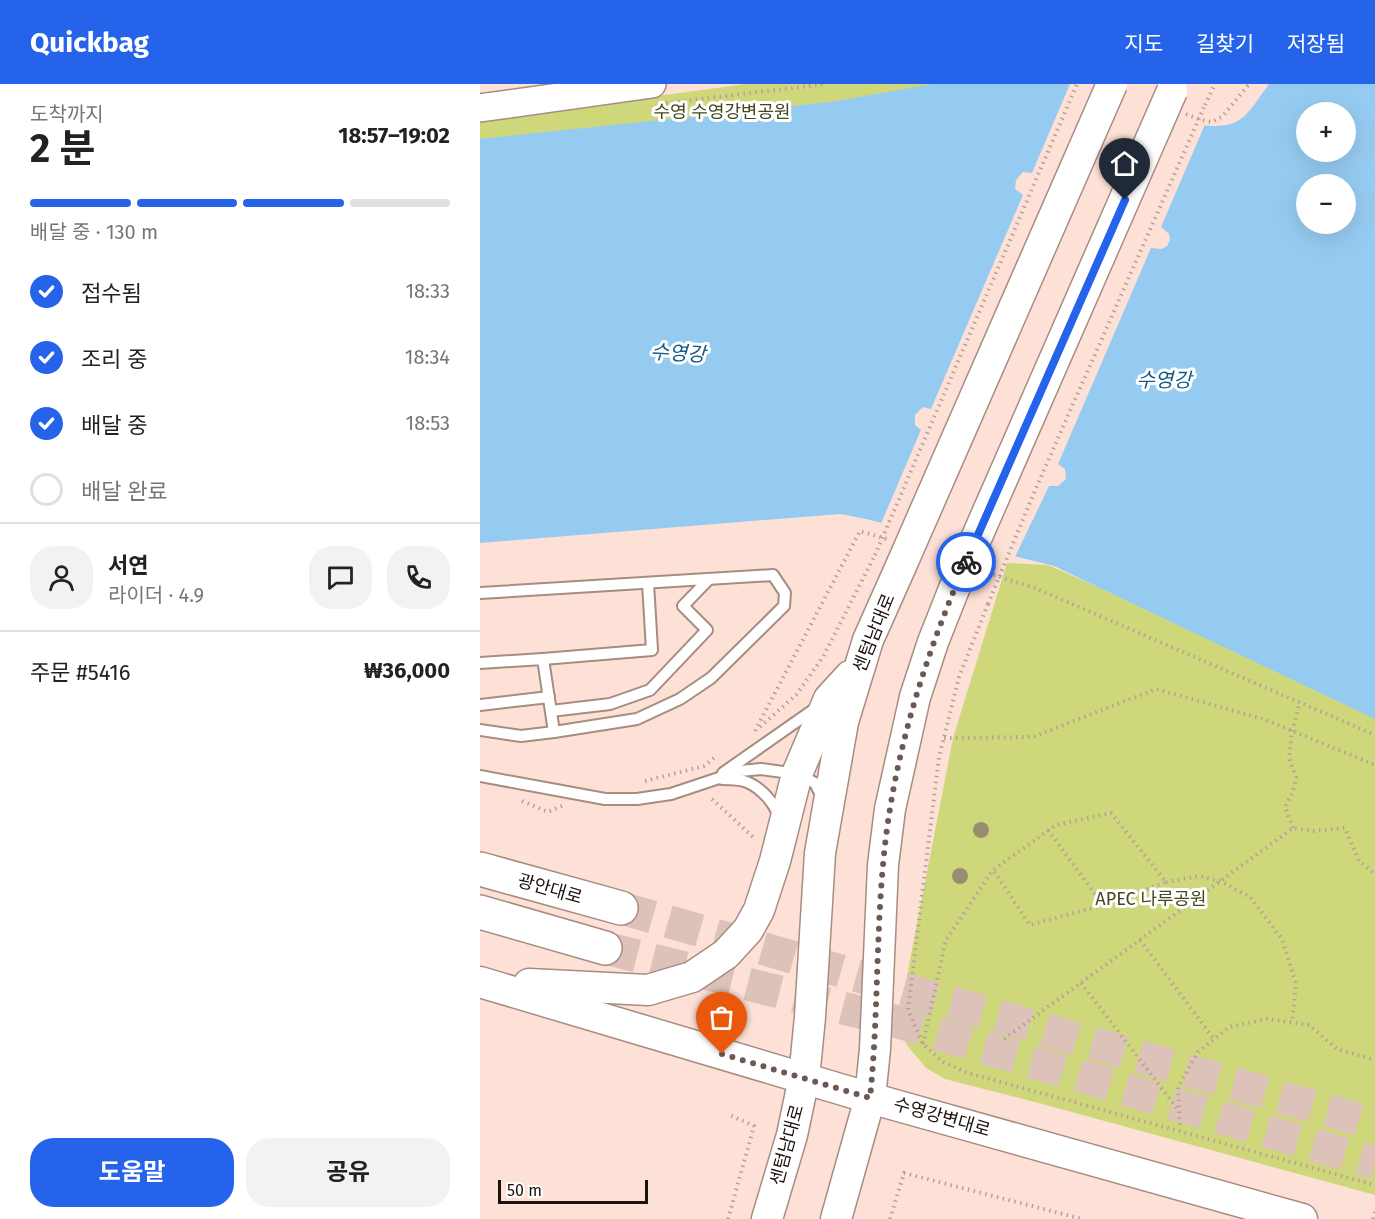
<!DOCTYPE html>
<html lang="ko">
<meta charset="utf-8">
<style>
:root{--surface:#fff;--page:#f2f2f2;--text:#222;--muted:#767676;--line:#e0e0e0;--accent:#2563eb}
body{margin:0;font-family:"Fira Sans","Noto Sans KR",sans-serif;background:var(--page);color:var(--text);height:100vh;display:flex;flex-direction:column;font-size:22px;white-space:nowrap}
*{box-sizing:border-box;margin:0}
p{font-size:20px;color:var(--muted)}
.icon{flex:none;width:33px;height:33px;fill:none;stroke:currentColor;stroke-width:2;stroke-linecap:round;stroke-linejoin:round}
.map{position:relative;flex:1;overflow:hidden}
.side{display:flex;flex-direction:column;background:var(--surface);width:480px}
.side>*{flex:none}
.tools{position:absolute;left:816px;top:18px;display:grid;gap:12px}
.tools a{display:grid;place-items:center;width:60px;height:60px;border-radius:50%;background:var(--surface);box-shadow:0 6px 24px #0002;font-size:30px}
.scale{position:absolute;left:18px;bottom:15px;width:150px;box-sizing:border-box;padding-left:6px;border:3px solid #1b110d;border-top:0;font-size:16px;line-height:21px;white-space:nowrap;color:#1b110d;-webkit-text-stroke:4px #fff;paint-order:stroke}
.pin{position:absolute;display:grid;place-items:center;width:51px;height:51px;color:#fff;margin:-62px -26px;border-radius:50% 50% 50% 0;rotate:-45deg;box-shadow:0 0 6px #0007}
.pin .icon{rotate:45deg}
.courier{position:absolute;display:grid;place-items:center;width:60px;height:60px;margin:-30px;border:4px solid #2563eb;border-radius:50%;background:#fff;color:#222;box-shadow:0 2px 8px #0007}
.head em{font-style:normal;font-weight:700}
.head div{display:flex;flex-direction:column-reverse}
.head{display:flex;align-items:center;justify-content:space-between;height:102px;padding:0 30px}
h1{font-size:39px;font-weight:700;line-height:45px}
.bar{display:grid;grid-template-columns:repeat(4,1fr);gap:9px 6px;align-content:center;height:72px;padding:0 30px}
.bar i{height:8px;border-radius:4px;background:var(--line)}
.bar .current{background:var(--accent)}
.bar p{grid-column:span 4}
.line{display:flex;align-items:center;gap:15px;padding:0 30px;border-top:2px solid var(--line)}
.line div{flex:1}
.round{display:grid;place-items:center;flex:none;width:63px;height:63px;border-radius:24px;background:var(--page)}
ol{padding:0 30px;list-style:none}
li{display:flex;align-items:center;gap:18px;height:66px}
li p{margin-inline-start:auto}
li .icon{padding:6px;border-radius:50%;background:var(--accent);color:#fff;stroke-width:4}
li:last-child{color:var(--muted)}
li i{width:33px;height:33px;border:3px solid var(--line);border-radius:50%}
.button{display:flex;gap:12px;margin-top:auto;padding:12px 30px}
.button a{flex:1;height:69px;border-radius:24px;background:var(--accent);color:#fff;font-size:24px;font-weight:700;line-height:69px;text-align:center}
.button a+a{background:var(--page);color:var(--text)}
header{display:flex;align-items:center;gap:36px;box-sizing:border-box;height:84px;padding:0 30px;background:var(--accent);color:#fff}
header strong{font-size:28px}
nav{display:flex;gap:33px;margin-inline-start:auto;font-size:21px}
main{display:flex;flex:1;min-height:0}
.map>svg:first-child{display:block}
</style>
<header>
<strong>Quickbag</strong>
<nav><a>지도</a><a>길찾기</a><a>저장됨</a></nav>
</header>
<main>
<section class="side">
<div class="head"><div><h1>2 분</h1><p>도착까지</p></div><em>18:57–19:02</em></div>
<div class="bar"><i class="current"></i><i class="current"></i><i class="current"></i><i></i><p>배달 중 · 130 m</p></div>
<ol>
<li><svg class="icon" aria-label="check" viewBox="0 0 24 24"><path d="M5 12l5 5 9-10"/></svg>접수됨<p>18:33</p></li>
<li><svg class="icon" aria-label="check" viewBox="0 0 24 24"><path d="M5 12l5 5 9-10"/></svg>조리 중<p>18:34</p></li>
<li><svg class="icon" aria-label="check" viewBox="0 0 24 24"><path d="M5 12l5 5 9-10"/></svg>배달 중<p>18:53</p></li>
<li><i></i>배달 완료</li>
</ol>
<div class="line" style="height:108px"><a class="round"><svg class="icon" aria-label="person" viewBox="0 0 24 24"><circle cx="12" cy="8" r="4"/><path d="M4 21q1-7 8-7t8 7"/></svg></a><div><b>서연</b><p>라이더 · 4.9</p></div><a class="round"><svg class="icon" aria-label="chat" viewBox="0 0 24 24"><path d="M4 5h16v11H9l-5 4z"/></svg></a><a class="round"><svg class="icon" aria-label="phone" viewBox="0 0 24 24"><path d="M5 4h4l2 5-3 2q2 4 5 5l2-3 5 2v4C11 20 4 13 5 4z"/></svg></a></div>
<div class="line" style="height:78px"><div>주문 #5416</div><b>₩36,000</b></div>
<div class="button"><a>도움말</a><a>공유</a></div>
</section>
<div class="map">
<svg width="895" height="1135" viewBox="0 0 895 1135">
<rect width="100%" height="100%" fill="#fee1d6"/>
<g fill="#ced87a">
<polygon points="266,0 582,0 0,80 0,36"/>
<polygon points="527,479 568,481 895,624 895,1111 566,1021 465,995 446,984 426,960 418,938 473,654"/>
</g>
<path fill="#96cbf1" fill-rule="evenodd" d="M 453,0 L 632,0 L 721,41 C 763,46 766,31 789,0 L 895,0 L 895,635 L 574,482 L 386,435 L 360,430 L 0,459 L 0,55 L 350,18 ZM 826,28 L 866,28 L 866,68 L 826,68 ZM 826,100 L 866,100 L 866,140 L 826,140 Z"/>
<polygon fill="#fee1d6" points="590,0 639,0 726,38 681,143 689,150 690,156 687,162 682,165 671,164 578,380 585,385 586,395 578,402 569,402 534,475 400,442 441,346 435,341 435,331 443,323 451,325 543,111 535,105 536,96 543,88 552,89"/>
<g fill="none" stroke-linecap="round" stroke-linejoin="round">
<g stroke="#dcc2b8" stroke-width="33" stroke-dasharray="33 16" stroke-linecap="butt">
<polyline points="141,824 895,1040"/>
<polyline points="125,864 418,938 895,1079"/>
</g>
<defs>
<g id="service">
<polyline points="0,509 293,491 305,509 304,522 231,594 200,615 157,635 74,648 63,575 0,579"/>
<polyline points="63,575 172,566 168,499"/>
<polyline points="0,621 69,613"/>
<polyline points="71,627 130,620 170,606 227,546 203,522 229,495"/>
<polyline points="0,646 41,652 74,648"/>
<polyline points="243,689 336,624"/>
<polyline points="0,692 125,715 157,715 191,710 260,687 281,685 317,690 335,699 342,713"/>
<path d="M 242,695 C 250,695 260,695 267,698 C 281,704 294,718 299,733"/>
</g>
<polyline id="tertiary" points="0,24 172,0"/>
<g id="secondary">
<polyline points="0,898 390,1014 822,1135"/>
<polyline points="49,900 168,906 212,893 246,870 268,846 279,826 295,777 317,690 349,615 370,592"/>
<polyline points="287,1135 312,1051 324,994 330,933 340,769 363,638 388,556 421,482"/>
<polyline points="356,1135 390,1014 395,965 403,781 410,725 435,613 453,558 474,505"/>
</g>
<g id="trunk">
<polyline points="0,785 141,824"/>
<polyline points="0,828 125,864"/>
</g>
</defs>
<use href="#service" stroke="#a78c82" stroke-width="14"/>
<use href="#tertiary" stroke="#a78c82" stroke-width="30"/>
<use href="#secondary" stroke="#a78c82" stroke-width="33"/>
<use href="#trunk" stroke="#a78c82" stroke-width="36"/>
<g stroke="#b8a098" stroke-width="4" stroke-dasharray="1.5 4.5" stroke-linecap="butt">
<polyline points="186,19 346,0"/>
<polyline points="725,21 735,0"/>
<polyline points="706,30 721,36 732,38 743,32 769,0"/>
<polyline points="508,489 555,504 895,651"/>
<polyline points="508,520 479,593 459,673 428,926 443,960 463,978 488,989 895,1101"/>
<polyline points="280,643 316,611 343,573 395,471"/>
<polyline points="275,647 380,447 407,455"/>
<polyline points="464,654 553,653 676,605 783,635 895,681"/>
<polyline points="165,697 224,682 234,674"/>
<polyline points="232,715 275,755"/>
<polyline points="42,717 68,728 82,722"/>
<polyline points="813,744 805,723 813,708 816,693 809,674 812,647 820,618"/>
<polyline points="568,746 623,821"/>
<polyline points="686,798 719,792 740,797 770,813 802,855 816,900 812,938"/>
<polyline points="660,856 734,955"/>
<polyline points="601,899 699,1027"/>
<polyline points="524,955 813,744 833,747 865,744 879,777 895,790"/>
<polyline points="443,960 466,856 513,786 576,741 631,729 686,798 623,821 550,841 513,786"/>
<polyline points="700,1041 698,1003 718,968 749,943 787,935 829,941 857,965 895,976"/>
<polyline points="248,1135 274,1042 248,1030"/>
<polyline points="410,1135 424,1089 602,1135"/>
<polyline points="893,1135 895,1128"/>
</g>
<use href="#service" stroke="#fff" stroke-width="10"/>
<use href="#tertiary" stroke="#fff" stroke-width="27"/>
<use href="#secondary" stroke="#fff" stroke-width="30"/>
<use href="#trunk" stroke="#fff" stroke-width="33"/>
<defs>
<g id="secondary-bridge">
<polyline points="421,482 632,0"/>
<polyline points="474,505 692,7"/>
</g>
</defs>
<use href="#secondary-bridge" stroke="#a78c82" stroke-width="33" stroke-linecap="butt"/>
<g stroke="#b8a098" stroke-width="4" stroke-dasharray="1.5 4.5" stroke-linecap="butt">
<polyline points="395,471 597,0"/>
<polyline points="508,520 556,404 725,21"/>
</g>
<use href="#secondary-bridge" stroke="#fff" stroke-width="30"/>
</g>
<g fill="#988d71">
<circle cx="501" cy="746" r="8"/>
<circle cx="480" cy="792" r="8"/>
</g>
<g fill="none" stroke-linecap="round" stroke-linejoin="round">
<path stroke="#6a5a53" stroke-width="6" stroke-dasharray="0 10.8" d="M 242,970 L 390,1014 C 398,936 396,858 403,781 C 412,676 444,574 486,478"/>
<polyline stroke="#2563eb" stroke-width="8" points="486,478 645,116"/>
</g>
<g text-anchor="middle" dominant-baseline="central" stroke-width="6" stroke-linejoin="round" paint-order="stroke">
<g font-size="18" fill="#44481e" stroke="#fff">
<text x="242" y="28">수영 수영강변공원</text>
<text x="671" y="815">APEC 나루공원</text>
</g>
<g font-size="18" fill="#1b110d" stroke="#fff">
<text transform="translate(394 549) rotate(-68)">센텀남대로</text>
<text transform="translate(70 805) rotate(16)">광안대로</text>
<text transform="translate(462 1033) rotate(16)">수영강변대로</text>
<text transform="translate(307 1061) rotate(-75)">센텀남대로</text>
</g>
<g font-size="20" font-style="italic" fill="#135b84" stroke="#fff">
<text transform="translate(198 269) rotate(3)">수영강</text>
<text x="684" y="296">수영강</text>
</g>
</g>
</svg>
<div class="tools">
<a>+</a>
<a>−</a>
</div>
<div class="scale">50 m</div>
<div class="pin" style="left:242px;top:970px;background:#ea580c"><svg class="icon" aria-label="bag" viewBox="0 0 24 24"><path d="M5 8h14l-1 12H6zM9 8a3 3 0 0 1 6 0"/></svg></div>
<div class="pin" style="left:645px;top:116px;background:#1f2937"><svg class="icon" aria-label="home" viewBox="0 0 24 24"><path d="M3 11l9-7 9 7M6 9v11h12V9"/></svg></div>
<div class="courier" style="left:486px;top:478px"><svg class="icon" aria-label="bike" viewBox="0 0 24 24"><circle cx="6" cy="16" r="4"/><circle cx="18" cy="16" r="4"/><path d="M6 16l4-8h5l3 8M10 8l3 8H6M13 5h3"/></svg></div>
</div>
</main>
